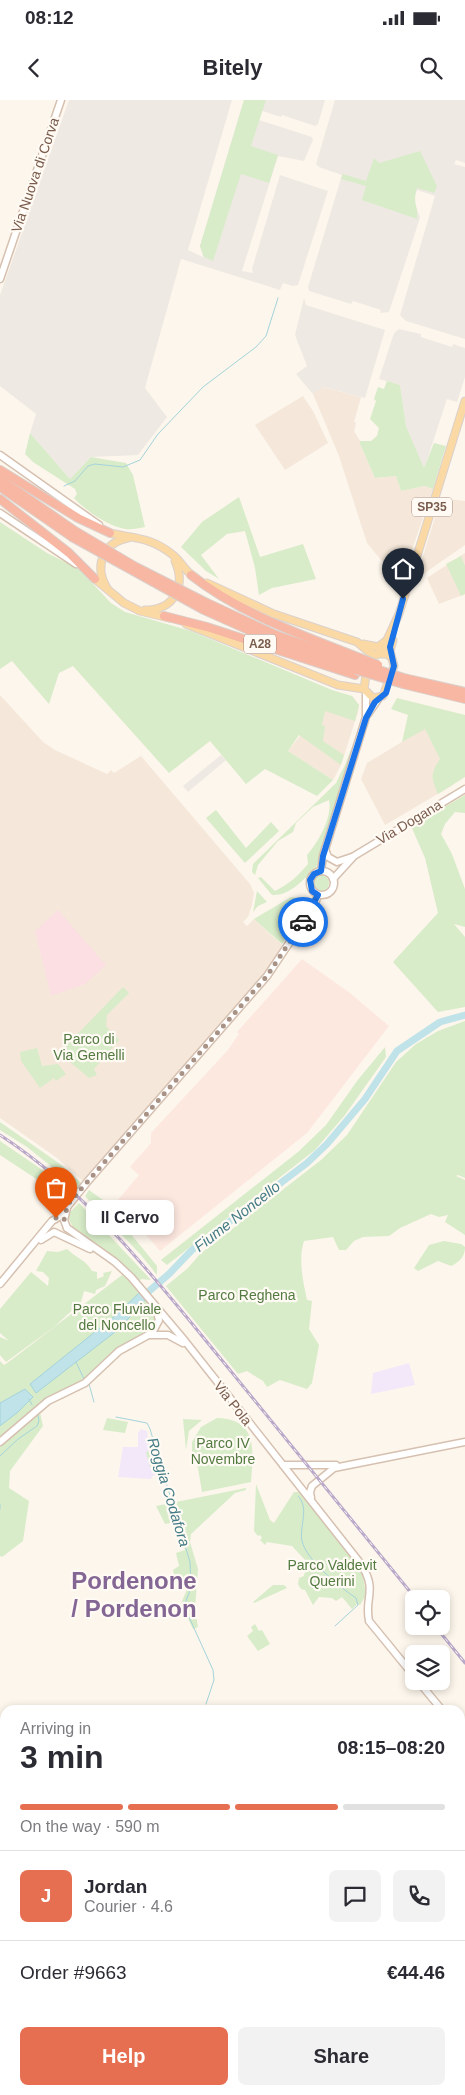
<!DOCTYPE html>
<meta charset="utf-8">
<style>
:root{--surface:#fff;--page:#f2f2f3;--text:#2b2b33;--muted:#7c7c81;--line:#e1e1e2;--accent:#e76f51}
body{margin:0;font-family:Arial,sans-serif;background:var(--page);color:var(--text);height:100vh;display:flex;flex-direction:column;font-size:19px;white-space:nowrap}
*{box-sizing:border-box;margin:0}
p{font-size:16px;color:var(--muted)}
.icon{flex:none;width:28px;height:28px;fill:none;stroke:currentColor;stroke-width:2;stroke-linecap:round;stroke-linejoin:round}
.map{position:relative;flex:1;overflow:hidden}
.side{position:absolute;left:0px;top:1605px;width:465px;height:390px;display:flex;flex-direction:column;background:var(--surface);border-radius:15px 15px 0 0;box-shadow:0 2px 8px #0003}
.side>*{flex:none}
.tools{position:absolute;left:405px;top:1490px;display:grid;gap:10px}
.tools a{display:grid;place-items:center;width:45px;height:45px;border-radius:8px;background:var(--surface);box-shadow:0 2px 8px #0003;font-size:25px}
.pin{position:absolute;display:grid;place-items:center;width:42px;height:42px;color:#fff;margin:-51px -21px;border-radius:50% 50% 50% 0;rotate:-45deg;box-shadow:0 0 5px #0007}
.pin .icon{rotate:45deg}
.courier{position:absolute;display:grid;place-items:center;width:50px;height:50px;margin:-25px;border:4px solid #1a73e8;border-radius:50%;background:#fff;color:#222;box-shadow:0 1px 6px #0007}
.bubble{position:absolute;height:35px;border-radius:8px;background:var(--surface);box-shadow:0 2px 8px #0003;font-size:16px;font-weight:800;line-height:35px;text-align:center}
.headline em{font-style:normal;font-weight:800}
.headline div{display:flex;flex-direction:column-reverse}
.headline{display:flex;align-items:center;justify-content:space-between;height:85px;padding:0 20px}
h1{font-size:32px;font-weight:800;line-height:38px}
.bar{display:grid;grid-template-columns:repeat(4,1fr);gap:8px 5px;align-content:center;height:60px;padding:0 20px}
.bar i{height:6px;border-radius:4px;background:var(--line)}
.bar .selected{background:var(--accent)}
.bar p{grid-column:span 4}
.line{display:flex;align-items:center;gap:12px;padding:0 20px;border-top:1px solid var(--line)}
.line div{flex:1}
.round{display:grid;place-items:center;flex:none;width:52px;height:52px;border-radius:8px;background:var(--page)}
.action{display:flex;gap:10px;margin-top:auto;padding:10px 20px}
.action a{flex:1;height:58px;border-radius:8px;background:var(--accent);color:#fff;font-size:20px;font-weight:800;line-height:58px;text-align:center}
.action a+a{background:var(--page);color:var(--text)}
.status{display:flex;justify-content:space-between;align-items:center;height:35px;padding:0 25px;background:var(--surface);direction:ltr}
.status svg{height:14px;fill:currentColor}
header{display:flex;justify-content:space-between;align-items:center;height:65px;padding:0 20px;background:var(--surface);font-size:22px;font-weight:800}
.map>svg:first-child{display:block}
</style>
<div class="status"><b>08:12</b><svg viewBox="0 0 49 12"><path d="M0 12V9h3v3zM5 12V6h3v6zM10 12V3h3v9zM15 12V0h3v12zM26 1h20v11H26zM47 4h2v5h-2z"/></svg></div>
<header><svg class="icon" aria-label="back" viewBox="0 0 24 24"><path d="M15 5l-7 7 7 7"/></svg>Bitely<svg class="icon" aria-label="search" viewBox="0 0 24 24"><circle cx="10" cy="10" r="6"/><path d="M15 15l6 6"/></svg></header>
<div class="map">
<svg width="465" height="1995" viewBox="0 0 465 1995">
<rect width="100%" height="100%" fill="#fdf6ec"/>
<g fill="#f5e8da">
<polygon points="322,287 361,297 354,322 356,323 354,331 360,341 360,344 375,378 396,376 401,391 425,386 433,389 406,467 382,461 367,443 339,356 313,294"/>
<polygon points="303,296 313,311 328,343 285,370 255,325"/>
<polygon points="441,398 465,401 465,445 416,479"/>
<polygon points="465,453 465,494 439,504 427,478"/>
<polygon points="0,595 43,642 55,650 107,674 111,670 114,673 141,656 250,784 254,793 252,805 248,817 243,822 247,826 254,819 283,846 272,865 252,889 83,1081 57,1058 0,1018"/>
<polygon points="352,596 359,605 358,612 341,665 333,680 288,651 327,602"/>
<polygon points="425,628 453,685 385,725 361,679 367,663"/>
<polygon points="463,1676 465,1676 465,1711 460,1703 460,1686"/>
<polygon points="460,1927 465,1937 465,1989 450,1995 437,1995 435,1990 460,1990"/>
</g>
<polygon fill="#fde8e0" points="302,859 350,893 389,926 307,1033 160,1151 117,1101 139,1075 130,1067 151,1043 151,1033 227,951 239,934 237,932"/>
<g fill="#efe9e4">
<polygon points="69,0 232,0 188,150 203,157 200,146 244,0 325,0 318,24 315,26 282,15 281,17 262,11 259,20 312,37 313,40 304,61 278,56 242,171 253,173 252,169 280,75 328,91 298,185 293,186 283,183 280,190 181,159 145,288 167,317 138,355 91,357 70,379 30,333 36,314 0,286 0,195"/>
<polygon points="335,0 465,0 465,63 456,60 454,64 465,67 465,239 406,221 400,215 435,96 417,90 413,100 420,117 418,124 389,212 380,213 381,210 353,201 351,204 309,191 308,187 342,75 319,67 316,64"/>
<polygon points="304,198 306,205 385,230 365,298 323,287 313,294 296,274 307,266 295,235"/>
<polygon points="399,229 421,234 421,237 452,247 453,244 465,248 465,277 457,302 447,299 424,369 406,326 400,285 379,279 394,233"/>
<polygon points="221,655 226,660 188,692 183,686"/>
</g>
<g fill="#f3e8fa">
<polygon points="409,1263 415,1285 371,1294 373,1273"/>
<polygon points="141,1329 147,1331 149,1345 155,1343 163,1373 152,1376 151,1379 118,1377 123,1347 138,1347 138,1333"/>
<polygon points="460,1839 465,1840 465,1908 460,1906"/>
<polygon points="282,1990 367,1990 359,1995 281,1995"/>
</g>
<polygon fill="#fbdfe3" points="58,810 106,865 85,884 51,896 35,831"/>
<g fill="#d8ecc9">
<polygon points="244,0 266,0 251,46 278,55 269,83 241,74 213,161 204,157 200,146"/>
<path d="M 420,51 L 437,86 L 434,93 L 417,88 C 412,104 419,106 417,119 L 362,100 L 366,86 L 341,79 L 343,74 L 366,81 L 374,58 L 379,63 Z"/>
<polygon points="387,281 400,285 406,326 424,368 434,343 446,346 433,389 425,386 401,391 396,376 375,378 360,344 360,341 371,341 377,336 379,328 370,319 376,301 374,299 378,287 384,289"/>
<path d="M 30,333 L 70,379 L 91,357 L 126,363 L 133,375 L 145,427 C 139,428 131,430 125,429 C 108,426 85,410 74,398 L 77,394 L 75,389 L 33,362 L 25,354 Z"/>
<polygon points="239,397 260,457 303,444 316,479 272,488 259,495 255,468 245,431 227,434 201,455 219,479 206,471 181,447 202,422"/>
<polygon points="0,422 47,453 79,469 111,503 125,512 191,531 332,590 352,596 359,605 355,621 325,611 322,625 325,626 323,641 344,655 341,665 299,635 288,651 333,680 317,696 265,669 246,684 210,641 169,673 73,566 59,573 49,604 12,561 0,569"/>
<polygon points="461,456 465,466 465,494 461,496 446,464"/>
<path d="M 397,598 L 465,615 L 465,677 L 438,694 C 431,678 430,674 440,659 L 425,629 L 402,642 L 408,615 L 391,609 Z"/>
<path d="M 360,626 L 316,768 C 304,778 291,796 272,795 L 258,778 L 261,777 L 275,791 C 289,784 298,776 308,764 L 307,755 C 318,743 333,716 329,700 L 313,707 L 296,723 L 293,732 L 278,741 L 258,765 L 255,775 L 252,772 L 253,764 L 336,683 L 345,665 Z"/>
<polygon points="465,695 465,713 455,712 445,724 441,734 452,754 465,789 465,827 454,824 465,837 465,907 438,912 393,862 438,813 425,758 411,726"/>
<polygon points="216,710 246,748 271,722 279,731 245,763 206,718"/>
<circle cx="321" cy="783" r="8"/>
<polygon points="257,791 267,802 258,806 253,812"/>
<polygon points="291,797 303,799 304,812 296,826 293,825 282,844 254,819"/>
<polygon points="123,887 129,893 107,915 106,926 119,940 94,969 97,975 89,978 70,962 65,947"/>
<path d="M 465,921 L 465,1078 L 458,1075 L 456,1076 L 465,1080 L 465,1135 L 445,1122 L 448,1115 L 439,1117 L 431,1114 L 400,1128 L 389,1136 L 363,1137 L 354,1141 L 346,1150 L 339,1150 L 333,1137 L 304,1141 C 298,1159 303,1181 307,1200 L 312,1201 L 309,1229 L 319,1245 L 312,1283 L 307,1289 L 280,1280 L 267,1287 L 263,1281 L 247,1271 L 238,1274 L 166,1186 L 188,1168 L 200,1154 L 321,1060 L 347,1035 L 396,962 L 416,944 L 438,931 Z"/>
<polygon points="385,947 386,957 345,1015 315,1050 167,1165 161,1160 298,1052 326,1025 357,981"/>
<polygon points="37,948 42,966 58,964 66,974 56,981 54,978 40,988 21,961 20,952"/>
<polygon points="0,1022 60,1064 81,1083 77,1087 27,1047 0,1030"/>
<polygon points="0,1041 41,1069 72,1094 65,1102 41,1082 0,1055"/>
<polygon points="89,1090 103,1100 157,1166 157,1175 141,1155 85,1096"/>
<polygon points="79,1103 151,1180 141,1179 139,1182 115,1158 74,1130 67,1115"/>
<path d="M 444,1141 L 461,1144 L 465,1147 C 465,1156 460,1162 451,1166 L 438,1161 L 418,1171 L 414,1168 L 429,1145 Z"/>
<path d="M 67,1149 C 76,1158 86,1160 92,1171 L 97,1172 L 97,1179 L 104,1176 L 103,1173 L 112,1171 L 105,1186 L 96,1190 L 95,1194 L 84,1191 L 81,1202 L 54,1227 L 6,1262 L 0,1255 L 0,1237 L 9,1241 L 0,1233 L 0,1209 L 31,1172 L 48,1186 L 49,1178 L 43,1172 L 36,1171 L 47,1151 L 58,1152 Z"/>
<path d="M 122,1175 C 137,1184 151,1202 157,1218 L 153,1229 L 91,1275 L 38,1303 L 43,1326 L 10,1371 L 9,1388 L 29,1401 L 23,1441 L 2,1457 L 0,1456 L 0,1261 L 4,1265 L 10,1261 Z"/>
<polygon points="107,1318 128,1322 125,1333 103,1330"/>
<path d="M 217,1318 C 259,1319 253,1352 251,1382 L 202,1392 L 198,1368 L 192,1351 L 192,1342 L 201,1327 Z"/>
<polygon points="183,1319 202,1320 189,1331 186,1350"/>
<polygon points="154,1350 158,1364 150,1367 146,1352"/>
<polygon points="256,1384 270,1420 274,1423 294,1392 299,1392 362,1469 366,1495 360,1505 357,1504 352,1509 342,1497 336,1501 332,1498 319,1497 313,1505 305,1490 301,1489 298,1484 299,1478 304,1476 307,1462 292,1446 267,1442 265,1445 260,1440 262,1438 260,1435 258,1436 254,1431"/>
<polygon points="246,1388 246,1390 235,1393 191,1434 190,1442 198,1469 195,1508 198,1527 193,1529 181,1504 189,1484 174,1475 173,1470 179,1466 176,1453 185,1450 176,1422 165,1424 156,1406"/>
<polygon points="273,1485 284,1485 287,1488 254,1503 253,1502"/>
<polygon points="255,1524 259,1531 262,1530 270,1544 258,1551 247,1536 253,1531 251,1527"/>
</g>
<g fill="#bfe3e8" stroke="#a5d3da">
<polygon points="140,1192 146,1199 119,1229 36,1293 30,1284 116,1215"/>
<polygon points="25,1289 33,1297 18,1312 0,1326 0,1303"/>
</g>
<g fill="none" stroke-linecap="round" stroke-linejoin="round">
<g stroke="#a5d3da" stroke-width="1">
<polyline points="64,386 75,381 88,366 95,364 123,367 140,360 158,334 203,287 256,247 266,236 278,198"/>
<polyline points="76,1262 84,1279"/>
<polyline points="89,1284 94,1302"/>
<polyline points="29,1299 32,1305"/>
<polyline points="116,1317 147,1323 150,1329 190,1462 191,1488 184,1506 213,1570 214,1580 206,1604"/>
<polyline points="0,1356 18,1339 37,1326 39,1321 38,1315"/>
<path d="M 298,1396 C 310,1408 299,1426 302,1441 C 306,1460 341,1488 356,1498 L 358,1505 L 335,1526"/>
<polyline points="0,1404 0,1409"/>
</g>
<polyline stroke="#bfe3e8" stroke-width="7" points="141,1198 169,1174 192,1150 307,1063 327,1044 365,999 397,951 440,922 465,915"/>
<defs>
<g id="secondary">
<polyline points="0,179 61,0"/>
<polyline points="0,355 99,425"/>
<polyline points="0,413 76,464"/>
<polyline points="368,614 379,598"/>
<polyline points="325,749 328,757 337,762 352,757"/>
<circle cx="322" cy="783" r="12"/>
<polyline points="321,771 323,756 366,617 366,594"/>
<polyline points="333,779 354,756 465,689"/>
<path d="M 67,1128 L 115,1162 L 131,1177 L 185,1241 L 361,1464 C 378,1491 364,1497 369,1521 L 414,1576"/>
<polyline points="67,1128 64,1120 67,1108"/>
<polyline points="41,1140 54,1132 90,1149"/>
<polyline points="0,1184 52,1121 59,1117 88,1081 267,876 314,806 318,795"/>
<polyline points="149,1235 168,1235 183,1243"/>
<polyline points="0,1342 48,1301 85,1283 119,1251 152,1233 159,1220 156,1208"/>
<polyline points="283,1365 336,1365"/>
<polyline points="311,1398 310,1392 312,1386 334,1368 465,1342"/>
<polyline points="418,1581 442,1610"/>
<polyline points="460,1634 465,1643"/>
<polyline points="460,1672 465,1659"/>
<polyline points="0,1810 5,1814"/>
<polyline points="460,1913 465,1914"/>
<polyline points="0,1931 5,1926"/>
<polyline points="430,1990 433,1995"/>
<polyline points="368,1995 375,1990"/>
</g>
<g id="primary">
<path d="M 110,433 C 136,439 151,437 173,455 C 182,462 185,472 195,477"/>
<polyline points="95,479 124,503 140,511 169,518"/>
<polyline points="207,483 274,514 357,542 369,552 376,555"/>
<path d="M 107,488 C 94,467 102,443 128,438"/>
<path d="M 145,510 C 175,510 186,486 175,461"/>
<polyline points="186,524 338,585 364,589"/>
<polyline points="363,544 378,547 387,540"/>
<polyline points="381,553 399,514 465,301"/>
<polyline points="377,554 386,554 391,557"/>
<polyline points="367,568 364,589 373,598 383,596 394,566 390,551 393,540"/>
</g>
<g id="highway">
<polyline points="0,370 78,418 110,433"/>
<polyline points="0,379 75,431"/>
<polyline points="0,387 72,437"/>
<polyline points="0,399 69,453 95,479"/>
<path d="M 191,475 C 241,514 302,535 360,558"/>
<polyline points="207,503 276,535 357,563"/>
<polyline points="204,510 273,541 351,569"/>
<polyline points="164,516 207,527 355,575"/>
<polyline points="404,578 465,592"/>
<polyline points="403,584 465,599"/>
</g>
</defs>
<use href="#secondary" stroke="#d6c0b0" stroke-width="9"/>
<use href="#primary" stroke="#dad1cd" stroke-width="9"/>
<use href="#highway" stroke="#dad1cd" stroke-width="10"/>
<use href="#secondary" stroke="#fff" stroke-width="6"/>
<use href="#primary" stroke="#fbd9a5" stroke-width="7"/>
<use href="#highway" stroke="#f7b7a3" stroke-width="8"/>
<defs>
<g id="rail">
<path d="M 0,1035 C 92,1095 156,1180 225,1264 C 288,1342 352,1420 416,1499"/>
<polyline points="435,1526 465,1563"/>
</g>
</defs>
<use href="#rail" stroke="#b9a8c9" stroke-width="3"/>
<use href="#rail" stroke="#fffaf3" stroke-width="1" stroke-dasharray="4" stroke-linecap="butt"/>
<defs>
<g id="highway-bridge">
<polyline points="75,431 134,466 207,503"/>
<polyline points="72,437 204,510"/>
<polyline points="360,558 378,565"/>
<polyline points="357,563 404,578"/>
<polyline points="356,570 403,584"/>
</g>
</defs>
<use href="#highway-bridge" stroke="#dad1cd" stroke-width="10" stroke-linecap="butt"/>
<use href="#highway-bridge" stroke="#f7b7a3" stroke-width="8"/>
</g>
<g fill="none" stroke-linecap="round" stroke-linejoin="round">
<polyline stroke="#a89285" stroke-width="5" stroke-dasharray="0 9" points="56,1118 64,1120 68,1104 267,876 303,822"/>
<polyline stroke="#1a73e8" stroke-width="6" points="303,822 318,795 312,791 310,780 314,774 321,771 323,756 366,618 375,602 386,593 394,566 390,547 403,499"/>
</g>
<g text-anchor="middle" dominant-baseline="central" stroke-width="4.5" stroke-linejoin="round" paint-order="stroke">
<g fill="#fffaf3" stroke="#a28b7f" stroke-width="1">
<rect x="412" y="397.5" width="40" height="19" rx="4"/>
<rect x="244" y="534.5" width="32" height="19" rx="4"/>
</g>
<g font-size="12" font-weight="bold" fill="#7a5c4d">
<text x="432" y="407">SP35</text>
<text x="260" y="544">A28</text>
</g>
<g font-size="14" fill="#7a5c4d" stroke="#fffaf3">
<text transform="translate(35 75) rotate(-71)">Via Nuova di Corva</text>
<text transform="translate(409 722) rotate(-31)">Via Dogana</text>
<text transform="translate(233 1303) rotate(52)">Via Pola</text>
</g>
<g font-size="14" fill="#537a41" stroke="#fffaf3">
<text x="89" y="939">Parco di<tspan x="89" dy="16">Via Gemelli</tspan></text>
<text x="247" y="1195">Parco Reghena</text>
<text x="117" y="1209">Parco Fluviale<tspan x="117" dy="16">del Noncello</tspan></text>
<text x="223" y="1343">Parco IV<tspan x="223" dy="16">Novembre</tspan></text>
<text x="332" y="1465">Parco Valdevit<tspan x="332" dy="16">Querini</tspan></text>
</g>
<g font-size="15" font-style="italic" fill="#437c86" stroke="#fffaf3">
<text transform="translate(237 1116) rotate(-38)">Fiume Noncello</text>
<text transform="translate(169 1392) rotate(73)">Roggia Codafora</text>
</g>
<g font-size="24" font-weight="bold" fill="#846695" stroke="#fffaf3">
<text x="134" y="1480">Pordenone<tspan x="134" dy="28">/ Pordenon</tspan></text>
</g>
</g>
</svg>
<div class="tools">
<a><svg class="icon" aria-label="locate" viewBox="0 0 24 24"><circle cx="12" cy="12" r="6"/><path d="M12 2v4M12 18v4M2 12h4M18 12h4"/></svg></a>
<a><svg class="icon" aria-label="layers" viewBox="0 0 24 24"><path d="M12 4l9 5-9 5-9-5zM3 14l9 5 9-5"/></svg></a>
</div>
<div class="pin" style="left:56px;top:1118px;background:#ea580c"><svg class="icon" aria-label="bag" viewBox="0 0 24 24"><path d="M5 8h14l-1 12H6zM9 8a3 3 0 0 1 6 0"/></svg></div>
<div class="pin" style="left:403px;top:499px;background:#1f2937"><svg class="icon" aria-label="home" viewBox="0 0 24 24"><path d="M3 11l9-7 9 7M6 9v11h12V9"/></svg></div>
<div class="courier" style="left:303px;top:822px"><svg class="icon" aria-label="car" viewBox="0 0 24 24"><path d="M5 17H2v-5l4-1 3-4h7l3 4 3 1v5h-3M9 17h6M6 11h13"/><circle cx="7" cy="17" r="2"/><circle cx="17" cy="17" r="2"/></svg></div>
<div class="bubble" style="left:86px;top:1100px;width:88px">Il Cervo</div>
<section class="side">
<div class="headline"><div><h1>3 min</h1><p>Arriving in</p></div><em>08:15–08:20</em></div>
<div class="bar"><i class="selected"></i><i class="selected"></i><i class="selected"></i><i></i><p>On the way · 590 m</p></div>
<div class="line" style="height:90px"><b class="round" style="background:var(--accent);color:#fff">J</b><div><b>Jordan</b><p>Courier · 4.6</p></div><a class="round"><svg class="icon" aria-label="chat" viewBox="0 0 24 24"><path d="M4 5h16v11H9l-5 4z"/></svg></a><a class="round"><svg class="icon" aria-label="phone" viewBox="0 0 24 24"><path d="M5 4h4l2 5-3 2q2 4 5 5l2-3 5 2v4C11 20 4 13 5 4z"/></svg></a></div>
<div class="line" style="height:65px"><div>Order #9663</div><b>€44.46</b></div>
<div class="action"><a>Help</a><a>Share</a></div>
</section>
</div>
